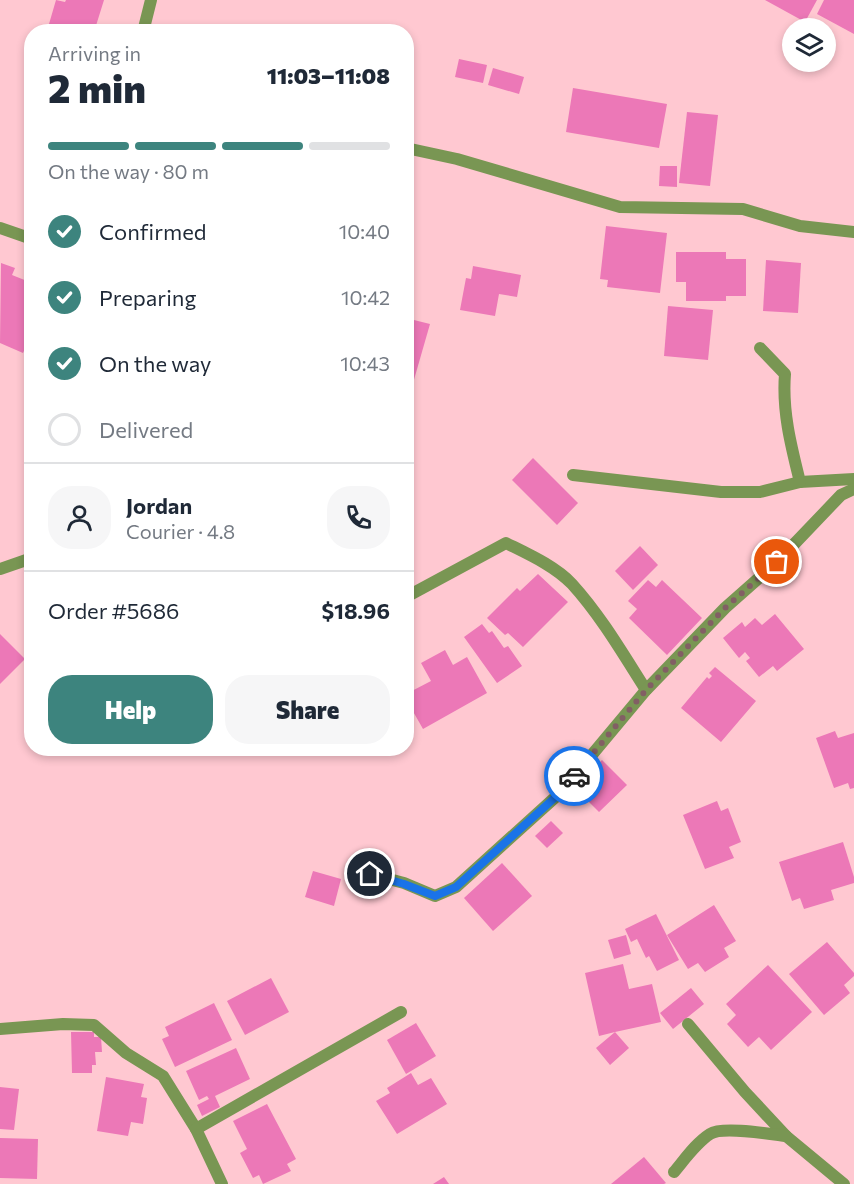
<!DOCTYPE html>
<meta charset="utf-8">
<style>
:root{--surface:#fff;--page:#f6f6f7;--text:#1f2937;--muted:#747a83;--line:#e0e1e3;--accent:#3d847e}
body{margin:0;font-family:Commissioner,sans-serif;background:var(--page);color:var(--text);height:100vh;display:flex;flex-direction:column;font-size:22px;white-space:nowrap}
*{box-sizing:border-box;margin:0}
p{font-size:20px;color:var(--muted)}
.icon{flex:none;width:33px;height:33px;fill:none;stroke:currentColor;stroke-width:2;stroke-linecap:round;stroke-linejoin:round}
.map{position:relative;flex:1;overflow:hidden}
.drawer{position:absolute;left:24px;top:24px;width:390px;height:732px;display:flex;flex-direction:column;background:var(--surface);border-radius:24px;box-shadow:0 3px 9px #0003}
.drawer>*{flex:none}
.controls{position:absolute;left:782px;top:18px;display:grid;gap:12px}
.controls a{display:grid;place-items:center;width:54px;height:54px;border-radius:50%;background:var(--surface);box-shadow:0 3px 9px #0003;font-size:30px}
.pin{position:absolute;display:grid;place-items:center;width:51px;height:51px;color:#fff;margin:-26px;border:3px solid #fff;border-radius:50%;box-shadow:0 2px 6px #0007}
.courier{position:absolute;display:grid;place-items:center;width:60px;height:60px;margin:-30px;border:4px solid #1a73e8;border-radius:50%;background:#fff;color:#222;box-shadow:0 2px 8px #0007}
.head em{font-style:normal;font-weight:800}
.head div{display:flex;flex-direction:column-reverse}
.head{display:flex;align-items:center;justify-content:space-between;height:102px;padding:0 24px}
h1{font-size:39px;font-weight:800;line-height:45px}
.bar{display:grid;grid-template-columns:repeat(4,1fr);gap:9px 6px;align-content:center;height:72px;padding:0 24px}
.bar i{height:8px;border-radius:4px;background:var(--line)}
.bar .selected{background:var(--accent)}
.bar p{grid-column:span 4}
.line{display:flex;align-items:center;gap:15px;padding:0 24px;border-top:2px solid var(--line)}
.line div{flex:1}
.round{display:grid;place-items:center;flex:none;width:63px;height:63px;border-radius:24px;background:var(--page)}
ol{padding:0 24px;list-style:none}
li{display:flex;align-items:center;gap:18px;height:66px}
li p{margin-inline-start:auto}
li .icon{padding:6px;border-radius:50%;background:var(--accent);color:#fff;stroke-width:4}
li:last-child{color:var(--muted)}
li i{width:33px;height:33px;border:3px solid var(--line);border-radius:50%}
.action{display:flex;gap:12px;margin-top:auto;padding:12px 24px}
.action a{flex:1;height:69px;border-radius:24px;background:var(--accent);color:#fff;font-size:24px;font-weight:800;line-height:69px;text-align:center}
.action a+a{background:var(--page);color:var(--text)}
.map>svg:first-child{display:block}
</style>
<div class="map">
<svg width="854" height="1184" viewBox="0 0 854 1184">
<rect width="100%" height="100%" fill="#ffc8d1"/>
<g fill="#ec78b7">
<polygon points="56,0 65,2 66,0 104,0 94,32 73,32 49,24"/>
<polygon points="765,0 817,0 805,22"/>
<polygon points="824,0 854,0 854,34 817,14"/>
<polygon points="459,59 487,65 483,83 455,77"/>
<polygon points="493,68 524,77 519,94 488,85"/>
<polygon points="573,88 667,104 659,148 566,132"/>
<polygon points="687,112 718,115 710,186 679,183"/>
<polygon points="660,166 677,166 677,187 659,186"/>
<polygon points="606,226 667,233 660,293 607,287 608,280 600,279"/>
<polygon points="676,252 726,252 726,259 746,259 746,296 726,296 726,301 686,301 686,282 676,282"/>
<polygon points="766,260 801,263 798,313 763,311"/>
<polygon points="1,263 15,268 12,275 32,283 32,334 23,353 0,343"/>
<polygon points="473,266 521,275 517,297 499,294 495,316 460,310 466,278 471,279"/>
<polygon points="668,306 713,310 708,360 664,356"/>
<polygon points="406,318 430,324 407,404 406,404"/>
<polygon points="533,458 578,503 557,525 512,480"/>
<polygon points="640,546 658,565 633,590 615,571"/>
<polygon points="538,574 568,602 523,647 508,633 505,635 487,618 517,588 520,591"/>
<polygon points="648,580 656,587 662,580 702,618 667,655 629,618 637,609 628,601"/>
<polygon points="775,614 804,649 777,671 773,666 759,677 746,661 750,658 745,652 739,658 723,638 742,622 745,627 755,618 762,625"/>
<polygon points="482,624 489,633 492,631 504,648 508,646 522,666 497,683 464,637"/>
<polygon points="0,634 25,659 0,684"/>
<polygon points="445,650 453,665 467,657 487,693 423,729 406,699 406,694 431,681 421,663"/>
<polygon points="715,667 756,701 721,742 681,708 707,677 709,679 712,676 709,673"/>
<polygon points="835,731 838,738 854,733 854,788 850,789 848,783 834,788 816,738"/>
<polygon points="602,760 627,785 599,812 582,795 594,784 586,776"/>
<polygon points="717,801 721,811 728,808 741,842 729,847 734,858 705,869 683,815"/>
<polygon points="551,821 563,833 547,848 535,836"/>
<polygon points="843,842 854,877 854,883 831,890 834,900 804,909 800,898 792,901 779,862"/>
<polygon points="502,863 532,896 493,931 464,898"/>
<polygon points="313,871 341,879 334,906 305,897"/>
<polygon points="714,905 736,941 724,948 729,957 705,972 698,963 688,969 667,935"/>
<polygon points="656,914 679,960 657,971 649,956 646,958 637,939 631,942 625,929"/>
<polygon points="626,935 631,954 614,959 608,940"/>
<polygon points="827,942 854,973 854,976 844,985 850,993 824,1015 789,974"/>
<polygon points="623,964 629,989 652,984 661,1022 615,1032 629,1048 610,1065 596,1048 615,1032 599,1036 585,973"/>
<polygon points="768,965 812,1012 771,1050 759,1037 748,1047 727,1024 736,1015 726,1004"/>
<polygon points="271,978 289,1012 245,1035 227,1001"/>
<polygon points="691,988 704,1004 673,1029 660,1013"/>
<polygon points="214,1003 232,1040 175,1067 162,1039 169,1036 165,1027"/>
<polygon points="416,1023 436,1056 406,1074 387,1040"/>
<polygon points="71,1032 94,1032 94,1037 101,1037 102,1052 95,1052 96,1065 92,1065 92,1073 72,1073"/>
<polygon points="236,1048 250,1079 215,1096 220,1107 202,1116 197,1105 209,1099 207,1096 199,1100 186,1071"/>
<polygon points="411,1073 418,1085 431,1078 447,1104 397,1134 376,1101 390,1093 387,1088"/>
<polygon points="106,1077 144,1084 141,1097 147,1098 143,1124 131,1122 128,1136 97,1131"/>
<polygon points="0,1087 19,1089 14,1130 0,1129"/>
<polygon points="267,1104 296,1159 287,1164 291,1171 263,1184 259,1175 253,1178 240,1153 247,1149 233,1121"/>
<polygon points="0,1138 38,1139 37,1179 0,1178"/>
<polygon points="644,1157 666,1183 664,1184 611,1184"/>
<polygon points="444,1177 449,1184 433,1184"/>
</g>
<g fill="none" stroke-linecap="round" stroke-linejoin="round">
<g stroke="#799653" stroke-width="12">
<polyline points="143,32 151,0"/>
<polyline points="406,148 457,159 620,207 743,209 800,226 854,232"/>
<polyline points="0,228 32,239"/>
<path d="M 760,348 L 785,374 C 782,411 791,446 800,482 L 854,479"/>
<polyline points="573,475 721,492 760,492 800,482"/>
<polyline points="0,569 32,558"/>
<path d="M 406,597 L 506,543 C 528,554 555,566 572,584 C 601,616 623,654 646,690"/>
<polyline points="370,874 404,883 435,896 456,887 560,793 646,690 725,608 777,562 841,495 854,489"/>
<polyline points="688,1024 745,1092 786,1136 844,1184"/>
<polyline points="0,1029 63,1024 94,1025 126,1053 163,1076 196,1129 222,1184"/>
<polyline points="196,1129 401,1012"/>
<path d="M 674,1172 C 685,1159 696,1143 710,1134 C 722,1126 770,1134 786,1136"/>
</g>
</g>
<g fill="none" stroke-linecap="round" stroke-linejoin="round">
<polyline stroke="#825f64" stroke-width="6" stroke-dasharray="0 10.8" points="574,776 646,690 725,608 777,562"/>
<polyline stroke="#1a73e8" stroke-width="8" points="370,874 404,884 435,896 456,887 560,793 574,776"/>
</g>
</svg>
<div class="controls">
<a><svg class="icon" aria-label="layers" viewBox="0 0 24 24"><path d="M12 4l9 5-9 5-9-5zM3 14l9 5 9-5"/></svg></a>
</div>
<div class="pin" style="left:777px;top:562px;background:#ea580c"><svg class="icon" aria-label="bag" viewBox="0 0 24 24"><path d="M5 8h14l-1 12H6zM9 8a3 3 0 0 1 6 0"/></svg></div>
<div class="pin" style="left:370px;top:874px;background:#1f2937"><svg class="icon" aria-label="home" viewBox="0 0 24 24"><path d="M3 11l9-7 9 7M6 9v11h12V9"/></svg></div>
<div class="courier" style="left:574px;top:776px"><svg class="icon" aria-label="car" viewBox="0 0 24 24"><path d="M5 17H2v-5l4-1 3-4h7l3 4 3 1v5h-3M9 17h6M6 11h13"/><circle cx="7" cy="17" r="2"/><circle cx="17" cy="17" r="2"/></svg></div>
<section class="drawer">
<div class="head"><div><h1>2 min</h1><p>Arriving in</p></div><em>11:03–11:08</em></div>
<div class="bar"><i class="selected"></i><i class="selected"></i><i class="selected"></i><i></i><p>On the way · 80 m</p></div>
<ol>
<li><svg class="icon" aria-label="check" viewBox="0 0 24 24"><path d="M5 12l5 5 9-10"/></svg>Confirmed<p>10:40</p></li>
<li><svg class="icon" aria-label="check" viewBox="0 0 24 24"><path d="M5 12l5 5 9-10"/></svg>Preparing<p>10:42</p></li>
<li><svg class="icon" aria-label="check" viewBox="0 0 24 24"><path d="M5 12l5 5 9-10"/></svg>On the way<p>10:43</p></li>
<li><i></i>Delivered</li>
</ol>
<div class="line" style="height:108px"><a class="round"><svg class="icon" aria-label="person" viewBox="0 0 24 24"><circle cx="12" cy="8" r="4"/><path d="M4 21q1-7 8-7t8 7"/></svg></a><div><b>Jordan</b><p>Courier · 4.8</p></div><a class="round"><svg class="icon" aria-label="phone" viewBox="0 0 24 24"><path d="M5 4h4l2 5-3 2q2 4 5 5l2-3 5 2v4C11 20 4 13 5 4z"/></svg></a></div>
<div class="line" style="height:78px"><div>Order #5686</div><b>$18.96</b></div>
<div class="action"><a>Help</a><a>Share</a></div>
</section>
</div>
